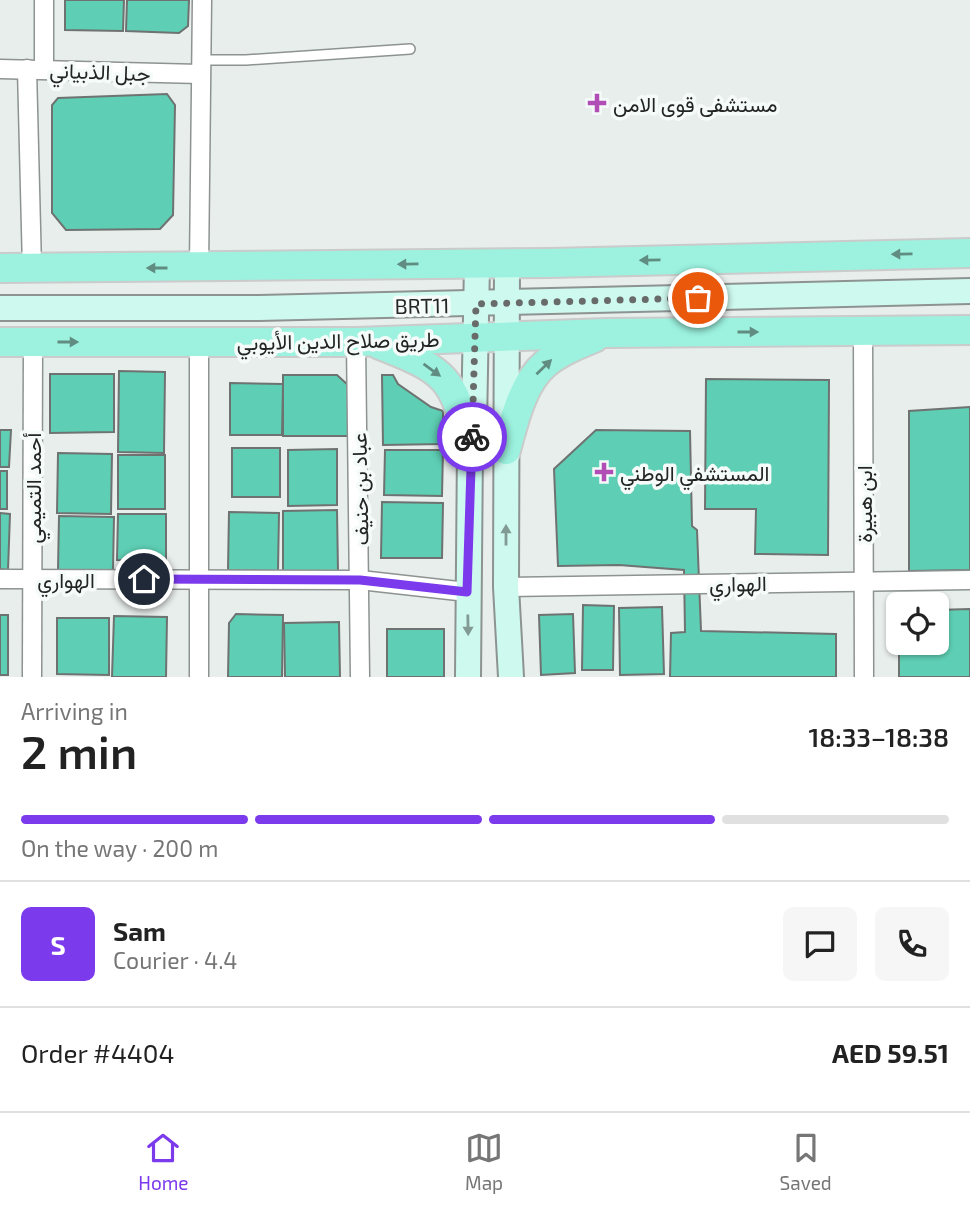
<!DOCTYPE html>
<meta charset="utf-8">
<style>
:root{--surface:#fff;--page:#f6f6f6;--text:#222;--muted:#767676;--line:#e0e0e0;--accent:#7c3aed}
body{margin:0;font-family:"Exo 2",Vazirmatn,sans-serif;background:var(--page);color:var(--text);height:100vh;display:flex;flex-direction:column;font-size:26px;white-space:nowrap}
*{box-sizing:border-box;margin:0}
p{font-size:23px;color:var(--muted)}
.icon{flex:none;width:38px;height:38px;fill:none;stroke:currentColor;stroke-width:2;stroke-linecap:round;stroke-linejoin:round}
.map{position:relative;height:677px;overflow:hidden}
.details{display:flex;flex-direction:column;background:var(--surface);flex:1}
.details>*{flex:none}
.fabs{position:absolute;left:886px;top:592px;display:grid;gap:14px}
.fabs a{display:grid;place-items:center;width:63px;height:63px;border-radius:10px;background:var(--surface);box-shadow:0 2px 5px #0004;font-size:35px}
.pin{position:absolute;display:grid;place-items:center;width:60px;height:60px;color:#fff;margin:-30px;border:4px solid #fff;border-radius:50%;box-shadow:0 2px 7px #0007}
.courier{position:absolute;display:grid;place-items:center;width:70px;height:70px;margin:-35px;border:5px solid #7c3aed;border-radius:50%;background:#fff;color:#222;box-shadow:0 2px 9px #0007}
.overview em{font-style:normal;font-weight:600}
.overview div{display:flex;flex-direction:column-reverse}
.overview{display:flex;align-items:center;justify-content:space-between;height:119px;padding:0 21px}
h1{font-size:46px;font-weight:600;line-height:52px}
.bar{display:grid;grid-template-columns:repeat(4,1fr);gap:10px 7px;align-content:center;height:84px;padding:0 21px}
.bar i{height:9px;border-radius:5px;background:var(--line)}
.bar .current{background:var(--accent)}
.bar p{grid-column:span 4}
.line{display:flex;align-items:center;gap:18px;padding:0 21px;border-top:2px solid var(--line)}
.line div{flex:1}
.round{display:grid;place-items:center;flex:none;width:74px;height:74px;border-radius:10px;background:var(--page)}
.tabs{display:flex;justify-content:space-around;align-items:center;height:98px;border-top:2px solid var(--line);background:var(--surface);font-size:19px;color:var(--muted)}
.tabs a{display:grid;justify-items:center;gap:4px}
.tabs .current{color:var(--accent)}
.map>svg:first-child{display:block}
</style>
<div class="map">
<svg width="970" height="677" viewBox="0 0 970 677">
<rect width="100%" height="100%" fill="#e8eeec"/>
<g fill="#5ecfb4" stroke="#6e7371" stroke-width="2">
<polygon points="65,0 124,0 123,31 65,30"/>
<polygon points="127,0 189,0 188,26 179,33 126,31"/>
<polygon points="167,94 175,105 173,215 160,229 66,230 52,213 52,105 58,98"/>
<polygon points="119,371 165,372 164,453 118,452"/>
<polygon points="50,374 114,374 114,432 50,433"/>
<polygon points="283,375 337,375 349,386 349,436 283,436"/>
<polygon points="382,375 393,375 398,384 431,407 443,411 443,444 383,445"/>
<polygon points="706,379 829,380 828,555 755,554 756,509 705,509"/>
<polygon points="230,383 283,384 282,435 230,435"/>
<polygon points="970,407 970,570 909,571 909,411"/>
<polygon points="0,430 11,430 9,467 0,467"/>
<polygon points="596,430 690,431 692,526 697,530 701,631 836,634 836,677 670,677 671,633 685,632 684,570 619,565 558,566 554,469"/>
<rect x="232" y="448" width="48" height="49"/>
<polygon points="337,449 337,505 288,506 288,450"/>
<polygon points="385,450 443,450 442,496 384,495"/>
<polygon points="58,453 112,454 111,514 57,513"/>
<rect x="118" y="455" width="47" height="54"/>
<rect x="0" y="471" width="7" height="38"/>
<polygon points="382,502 443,503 442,558 381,558"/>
<polygon points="337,510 338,572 283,573 283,511"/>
<polygon points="229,512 279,513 278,571 228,570"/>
<polygon points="0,513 10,514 8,570 0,569"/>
<polygon points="118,514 166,514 166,561 117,560"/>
<polygon points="59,516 114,517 113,570 58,570"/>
<polygon points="583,605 614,606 613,670 582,670"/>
<polygon points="662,607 664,674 620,675 619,608"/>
<polygon points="970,609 970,677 899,677 899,642 936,642 936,610"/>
<polygon points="236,614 283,615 282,677 228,677 229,623"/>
<polygon points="573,614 575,673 541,675 539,615"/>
<rect x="0" y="615" width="8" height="60"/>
<polygon points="114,616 167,617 166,677 112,677"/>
<polygon points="57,618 109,618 109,675 57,674"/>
<polygon points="339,622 340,677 285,677 284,623"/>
<rect x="387" y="629" width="57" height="48"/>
</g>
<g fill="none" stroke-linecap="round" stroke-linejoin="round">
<defs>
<polyline id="lane" points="200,60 246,60 410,49"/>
<g id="street">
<polyline points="44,0 44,68"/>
<polyline points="0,69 200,74"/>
<polyline points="27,69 32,268"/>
<polyline points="199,267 202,0"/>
<polyline points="863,331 864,677"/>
<polyline points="356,342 360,677"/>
<polyline points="199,343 199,677"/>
<polyline points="0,579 360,580 467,592"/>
<polyline points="506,587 970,580"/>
<polyline points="32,677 33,342"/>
</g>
<g id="secondary">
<polyline points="507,263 506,587 511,677"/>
<polyline points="0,308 259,308 970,291"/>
<polyline points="468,677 470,448 474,424 477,263"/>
</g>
<g id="primary">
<polyline points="0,268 549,263 970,253"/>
<polyline points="0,342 356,342 606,333 970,330"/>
<path d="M 380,345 C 447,371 454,378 470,448"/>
<path d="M 506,450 C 514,421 522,384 545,364 C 559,352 577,345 594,338"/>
</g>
</defs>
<use href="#lane" stroke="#8d9391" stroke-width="12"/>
<use href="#street" stroke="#8d9391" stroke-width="21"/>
<use href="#secondary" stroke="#8d9391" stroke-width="28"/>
<use href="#primary" stroke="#cacbca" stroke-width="32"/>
<use href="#lane" stroke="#fff" stroke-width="9"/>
<use href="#street" stroke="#fff" stroke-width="18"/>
<use href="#secondary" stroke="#cef9ef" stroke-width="24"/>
<use href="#primary" stroke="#9cf2df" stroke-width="28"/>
</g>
<defs><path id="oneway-solid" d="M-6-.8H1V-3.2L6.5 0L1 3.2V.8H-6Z" transform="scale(1.75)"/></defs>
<g fill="#608c82">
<use href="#oneway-solid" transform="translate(902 254) rotate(179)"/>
<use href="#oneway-solid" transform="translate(650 260) rotate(179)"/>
<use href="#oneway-solid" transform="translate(408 264) rotate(179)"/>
<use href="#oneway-solid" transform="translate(157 268) rotate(180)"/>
<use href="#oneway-solid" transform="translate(748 332)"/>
<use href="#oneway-solid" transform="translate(68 342)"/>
<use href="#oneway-solid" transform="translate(544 367) rotate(-44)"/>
<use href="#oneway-solid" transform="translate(432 370) rotate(36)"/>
</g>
<g fill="#819a94">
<use href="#oneway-solid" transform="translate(506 535) rotate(-90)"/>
<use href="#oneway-solid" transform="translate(468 625) rotate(89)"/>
</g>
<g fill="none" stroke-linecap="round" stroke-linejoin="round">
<polyline stroke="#686b6a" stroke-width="7" stroke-dasharray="0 12.6" points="472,437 476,304 698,298"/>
<polyline stroke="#7c3aed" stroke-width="9" points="144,579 360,580 467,592 472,437"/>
</g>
<g fill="#b14eb5" stroke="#f5fbf9" stroke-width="2.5">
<path d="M593.5 92.5h7v7h7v7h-7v7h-7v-7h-7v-7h7z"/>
<path d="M600.5 461.5h7v7h7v7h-7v7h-7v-7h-7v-7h7z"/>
</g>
<g text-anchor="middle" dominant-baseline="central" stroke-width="7" stroke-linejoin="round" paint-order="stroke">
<g font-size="21" fill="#232524" stroke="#f5fbf9">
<text transform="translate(100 71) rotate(2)">جبل الذبياني</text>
<text transform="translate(422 305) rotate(-1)">BRT11</text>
<text transform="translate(338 340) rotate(-1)">طريق صلاح الدين الأيوبي</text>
<text transform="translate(32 488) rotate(-90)">أحمد التميمي</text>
<text transform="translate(359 489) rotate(-91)">عباد بن حنيف</text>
<text transform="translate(863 504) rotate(-90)">ابن هبيرة</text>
<text x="66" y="579">الهواري</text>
<text transform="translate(738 583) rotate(-1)">الهواري</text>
</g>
<g font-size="21" fill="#232524" stroke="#f5fbf9" text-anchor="start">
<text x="613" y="103">مستشفى قوى الامن</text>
<text x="620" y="472">المستشفي الوطني</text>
</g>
</g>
</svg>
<div class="fabs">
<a><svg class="icon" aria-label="locate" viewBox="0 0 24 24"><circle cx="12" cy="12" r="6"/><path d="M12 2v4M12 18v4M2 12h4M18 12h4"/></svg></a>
</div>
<div class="pin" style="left:698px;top:298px;background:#ea580c"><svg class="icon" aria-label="bag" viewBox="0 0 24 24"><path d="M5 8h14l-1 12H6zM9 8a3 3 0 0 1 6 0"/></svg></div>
<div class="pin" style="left:144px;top:579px;background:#1f2937"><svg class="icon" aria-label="home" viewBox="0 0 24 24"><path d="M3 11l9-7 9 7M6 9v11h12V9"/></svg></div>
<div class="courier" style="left:472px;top:437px"><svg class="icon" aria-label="bike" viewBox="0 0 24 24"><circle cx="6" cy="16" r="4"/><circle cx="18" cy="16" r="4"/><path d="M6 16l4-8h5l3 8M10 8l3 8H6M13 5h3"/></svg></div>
</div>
<section class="details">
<div class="overview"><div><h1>2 min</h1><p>Arriving in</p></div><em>18:33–18:38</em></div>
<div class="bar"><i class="current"></i><i class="current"></i><i class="current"></i><i></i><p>On the way · 200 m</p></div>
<div class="line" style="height:126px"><b class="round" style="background:var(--accent);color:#fff">S</b><div><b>Sam</b><p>Courier · 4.4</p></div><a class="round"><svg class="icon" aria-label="chat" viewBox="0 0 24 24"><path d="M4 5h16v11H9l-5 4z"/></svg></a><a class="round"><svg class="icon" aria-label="phone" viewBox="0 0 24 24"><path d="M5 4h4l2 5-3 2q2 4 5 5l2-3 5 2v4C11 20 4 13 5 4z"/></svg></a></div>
<div class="line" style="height:91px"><div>Order #4404</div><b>AED 59.51</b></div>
</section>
<nav class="tabs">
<a class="current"><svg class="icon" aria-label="home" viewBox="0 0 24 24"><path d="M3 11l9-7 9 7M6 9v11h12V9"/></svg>Home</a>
<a><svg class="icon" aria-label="map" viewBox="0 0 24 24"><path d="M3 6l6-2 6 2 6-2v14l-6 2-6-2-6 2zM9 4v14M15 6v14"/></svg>Map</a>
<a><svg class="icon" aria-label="saved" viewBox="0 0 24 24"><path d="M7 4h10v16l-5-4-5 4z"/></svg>Saved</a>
</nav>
